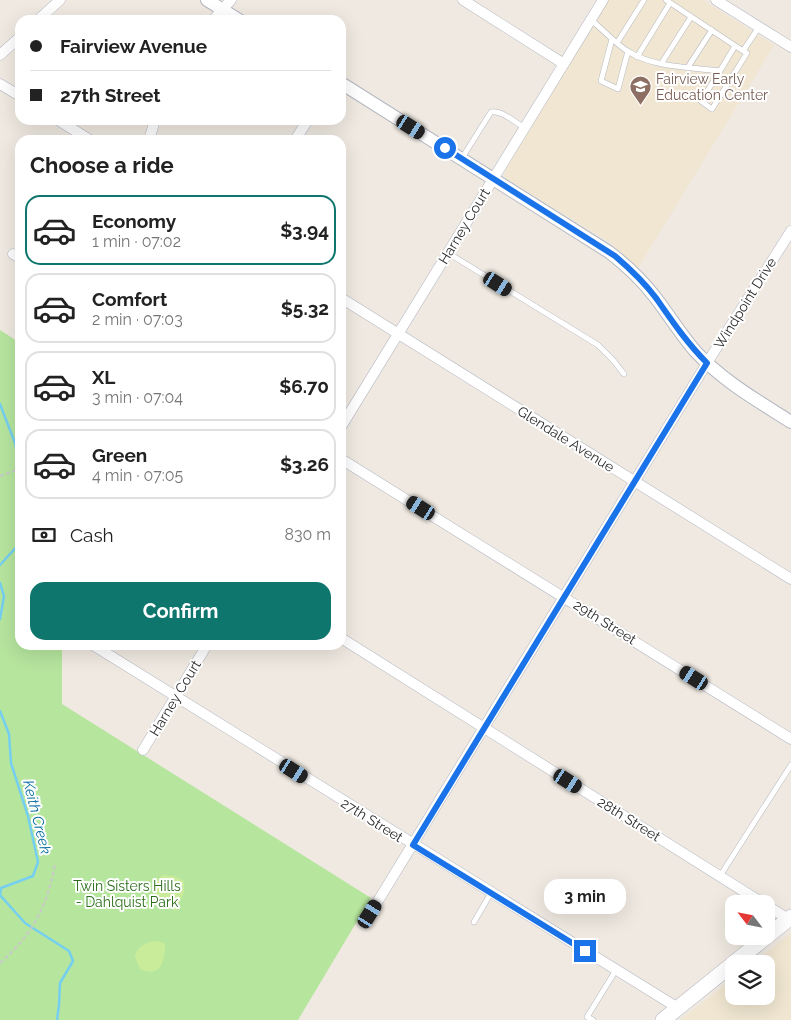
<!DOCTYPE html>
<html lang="en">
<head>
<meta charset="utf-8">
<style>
	:root { --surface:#fff; --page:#f6f6f6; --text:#222; --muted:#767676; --line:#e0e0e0; --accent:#0f766e }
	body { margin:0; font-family:Raleway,sans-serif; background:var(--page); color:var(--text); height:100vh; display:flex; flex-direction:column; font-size:19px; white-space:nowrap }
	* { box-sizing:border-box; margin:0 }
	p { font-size:16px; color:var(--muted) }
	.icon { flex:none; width:28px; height:28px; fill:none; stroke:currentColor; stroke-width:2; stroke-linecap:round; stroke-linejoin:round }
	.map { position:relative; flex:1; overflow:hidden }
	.panel { position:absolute; left:15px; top:135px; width:331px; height:515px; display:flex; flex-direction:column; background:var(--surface); border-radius:15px; box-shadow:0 5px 20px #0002 }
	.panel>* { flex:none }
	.guide { position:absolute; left:15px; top:15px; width:331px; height:110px; border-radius:15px; box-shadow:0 5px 20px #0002; display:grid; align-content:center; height:110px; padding:0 15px; background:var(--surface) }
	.needle { width:32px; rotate:302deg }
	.fabs { position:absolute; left:725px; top:895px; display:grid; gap:10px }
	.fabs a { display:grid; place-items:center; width:50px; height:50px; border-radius:10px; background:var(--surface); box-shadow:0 5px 20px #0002; font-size:25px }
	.end { position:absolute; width:22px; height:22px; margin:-11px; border:6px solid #1a73e8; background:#fff; box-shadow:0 0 0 2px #fff }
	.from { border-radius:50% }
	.bubble { position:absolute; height:35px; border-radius:15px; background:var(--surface); box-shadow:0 5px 20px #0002; font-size:16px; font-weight:700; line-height:35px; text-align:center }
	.car { position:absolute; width:15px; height:30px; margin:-15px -8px; border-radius:6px; box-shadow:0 0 4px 1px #0007; background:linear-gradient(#222 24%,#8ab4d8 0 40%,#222 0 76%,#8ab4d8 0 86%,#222 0) }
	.guide b { display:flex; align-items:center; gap:18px; height:48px; font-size:19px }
	.guide b+b { border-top:1px solid var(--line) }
	.guide i { width:12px; height:12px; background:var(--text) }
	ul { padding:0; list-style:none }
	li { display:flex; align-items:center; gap:15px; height:70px; margin:0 10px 8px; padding:0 5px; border:2px solid var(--line); border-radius:15px }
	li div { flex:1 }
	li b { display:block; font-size:19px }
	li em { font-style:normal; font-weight:700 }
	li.on { border-color:var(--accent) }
	li>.icon { width:45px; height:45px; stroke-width:1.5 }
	h2 { padding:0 15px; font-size:22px; line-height:60px }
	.pay { display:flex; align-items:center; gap:12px; height:55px; padding:0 15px; font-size:19px }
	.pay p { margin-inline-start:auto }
	.button { display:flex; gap:10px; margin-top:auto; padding:10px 15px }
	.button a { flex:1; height:58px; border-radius:15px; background:var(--accent); color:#fff; font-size:20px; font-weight:700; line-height:58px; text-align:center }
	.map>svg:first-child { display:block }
</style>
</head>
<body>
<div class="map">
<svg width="791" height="1020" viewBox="0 0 791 1020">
	<rect width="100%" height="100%" fill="#efe9e1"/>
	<path fill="#f0e6d1" d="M 607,0 L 703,0 L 774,45 L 638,268 L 611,243 L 507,179 L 504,175 L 506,167 Z
		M 791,933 L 791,1020 L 680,1020 L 734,978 L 734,996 L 766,996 L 766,964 L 752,964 Z"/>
	<path fill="#b6e59e" d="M 0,330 L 20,343 L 20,645 L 62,645 L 62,704 L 371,898 L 298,1020 L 0,1020 Z"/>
	<path fill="#c9ec9a" d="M 163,875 L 174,876 L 184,881 L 184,892 L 176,911 L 154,900 C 152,889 153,881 163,875 Z
		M 158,941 L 165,944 C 165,960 161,979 140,969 L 135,957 C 137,945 147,942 158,941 Z"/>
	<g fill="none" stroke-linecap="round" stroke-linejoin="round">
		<path stroke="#75cff0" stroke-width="2.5" d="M 0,404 L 15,443 L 20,467
			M 0,565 L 20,543
			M 0,583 L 4,596 L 0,619
			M 0,711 L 9,734 L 11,763 L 28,816 L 38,862 L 33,876 L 1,888 L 0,895 L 25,923 L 69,951 L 73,961 L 60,983 L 59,1005 L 57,1020"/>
		<defs>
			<path id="service" d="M 666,0 L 743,51
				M 591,20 C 604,30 615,44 629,52 C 656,68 690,67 720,71 L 701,101 L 712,109 L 747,53 L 743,51 L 759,27
				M 612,39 L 601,81 L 618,89 L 628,51
				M 617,43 L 644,0
				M 637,57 L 670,3
				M 661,64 L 691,17
				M 688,67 L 712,30
				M 720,71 L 735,46
				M 462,158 L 491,112 C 502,110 516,123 525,128
				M 448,253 L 598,345 L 613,360 L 624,374
				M 720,876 L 791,765
				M 474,922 L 491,893
				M 593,1020 L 587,1017 L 616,970"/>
			<path id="minor" d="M 463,0 L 564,64
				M 716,0 L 791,47
				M 38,20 L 60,0
				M 213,20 L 231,0
				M 0,55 L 20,37
				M 0,84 L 20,96
				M 58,120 L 90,140
				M 149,140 L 155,120
				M 295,140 L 308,120
				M 13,254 L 20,258
				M 341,298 L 791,579
				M 341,427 L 603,0
				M 341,459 L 791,739
				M 341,638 L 764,904
				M 93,645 L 678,1008
				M 143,750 L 207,645
				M 766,905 L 791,921
				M 370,914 L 707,363 L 791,231"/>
			<path id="tertiary" d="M 207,0 L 239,20
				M 341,83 L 609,252 C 626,265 642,280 655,297 C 669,315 681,335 696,352 C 723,381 758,401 791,422"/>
			<path id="secondary" d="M 663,1020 L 791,917"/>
		</defs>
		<use href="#service" stroke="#b4b7c1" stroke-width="6"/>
		<use href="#minor" stroke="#b4b7c1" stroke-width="11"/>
		<use href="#tertiary" stroke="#b4b7c1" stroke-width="14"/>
		<use href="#secondary" stroke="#b4b7c1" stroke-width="16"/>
		<path stroke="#c9c9c9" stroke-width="2" stroke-dasharray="4 2.5" stroke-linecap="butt" d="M 0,476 L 13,471 L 20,471
			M 0,963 C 33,934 47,907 55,864"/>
		<use href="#service" stroke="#fff" stroke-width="5"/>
		<use href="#minor" stroke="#fff" stroke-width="10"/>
		<use href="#tertiary" stroke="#fff" stroke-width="12"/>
		<use href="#secondary" stroke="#fff" stroke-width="15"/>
	</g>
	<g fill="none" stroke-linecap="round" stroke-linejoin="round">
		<path stroke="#1a73e8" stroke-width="6" d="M 445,148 L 615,256 C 629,268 644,282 656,298 C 672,321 687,343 707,363 L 413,845 L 585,951"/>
	</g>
	<defs>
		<symbol id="school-pin" viewBox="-11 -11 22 30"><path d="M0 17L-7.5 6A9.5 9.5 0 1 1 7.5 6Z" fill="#8d6e63" stroke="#fff"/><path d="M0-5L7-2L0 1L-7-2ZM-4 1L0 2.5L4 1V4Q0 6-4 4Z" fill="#fff"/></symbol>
	</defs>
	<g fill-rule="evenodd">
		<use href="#school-pin" x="628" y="74" width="25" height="34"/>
	</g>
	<g text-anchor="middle" stroke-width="4" stroke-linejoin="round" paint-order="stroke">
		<g font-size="14" fill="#785e54" stroke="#fff" text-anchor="start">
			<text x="656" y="84">Fairview Early<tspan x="656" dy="16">Education Center</tspan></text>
		</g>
		<g font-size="14" fill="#2e2e2e" stroke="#fff">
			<text transform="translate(464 226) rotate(-59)" y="5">Harney Court</text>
			<text transform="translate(745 303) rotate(-58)" y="5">Windpoint Drive</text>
			<text transform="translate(566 439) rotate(32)" y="5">Glendale Avenue</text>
			<text transform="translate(605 622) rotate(32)" y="5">29th Street</text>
			<text transform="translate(175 698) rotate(-59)" y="5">Harney Court</text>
			<text transform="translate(629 819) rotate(32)" y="5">28th Street</text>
			<text transform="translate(372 820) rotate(32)" y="5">27th Street</text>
		</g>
		<g font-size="14" fill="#2c6e1b" stroke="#fff">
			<text x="127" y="891">Twin Sisters Hills<tspan x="127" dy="16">- Dahlquist Park</tspan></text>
		</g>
		<g font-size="15" font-style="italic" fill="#0d6fa3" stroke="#fff">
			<text transform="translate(37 817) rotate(76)" y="5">Keith Creek</text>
		</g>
	</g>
</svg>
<div class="fabs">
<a><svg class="needle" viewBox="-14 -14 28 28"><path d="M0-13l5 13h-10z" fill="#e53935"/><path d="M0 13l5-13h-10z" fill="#767676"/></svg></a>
<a><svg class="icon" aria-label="layers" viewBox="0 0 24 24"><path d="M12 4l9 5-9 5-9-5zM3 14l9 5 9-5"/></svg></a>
</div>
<i class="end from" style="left:445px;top:148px"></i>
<i class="end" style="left:585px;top:951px"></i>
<div class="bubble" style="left:544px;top:879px;width:82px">3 min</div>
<i class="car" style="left:411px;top:127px;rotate:122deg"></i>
<i class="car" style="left:498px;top:284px;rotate:122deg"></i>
<i class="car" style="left:421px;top:508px;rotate:302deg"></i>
<i class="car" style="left:694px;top:678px;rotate:302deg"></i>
<i class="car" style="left:294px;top:771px;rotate:122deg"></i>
<i class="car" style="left:568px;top:781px;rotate:122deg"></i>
<i class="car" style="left:370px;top:914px;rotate:32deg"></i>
<div class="guide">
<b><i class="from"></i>Fairview Avenue</b>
<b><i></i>27th Street</b>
</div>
<section class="panel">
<h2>Choose a ride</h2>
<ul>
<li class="on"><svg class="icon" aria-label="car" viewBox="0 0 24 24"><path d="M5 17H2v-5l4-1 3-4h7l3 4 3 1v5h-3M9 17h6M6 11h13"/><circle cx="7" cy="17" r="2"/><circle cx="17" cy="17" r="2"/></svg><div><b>Economy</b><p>1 min · 07:02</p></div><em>$3.94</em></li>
<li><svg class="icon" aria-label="car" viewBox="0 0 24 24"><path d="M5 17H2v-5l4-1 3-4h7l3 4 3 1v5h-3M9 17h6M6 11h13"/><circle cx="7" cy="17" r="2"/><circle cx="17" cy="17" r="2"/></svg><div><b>Comfort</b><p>2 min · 07:03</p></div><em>$5.32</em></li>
<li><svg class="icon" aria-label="car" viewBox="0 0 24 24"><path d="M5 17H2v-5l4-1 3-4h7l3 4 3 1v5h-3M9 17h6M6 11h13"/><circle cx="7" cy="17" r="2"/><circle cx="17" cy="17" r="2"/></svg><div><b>XL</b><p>3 min · 07:04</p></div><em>$6.70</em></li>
<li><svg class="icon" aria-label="car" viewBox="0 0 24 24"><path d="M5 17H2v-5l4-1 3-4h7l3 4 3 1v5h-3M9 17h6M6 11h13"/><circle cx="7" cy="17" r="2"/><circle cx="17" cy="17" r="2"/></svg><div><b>Green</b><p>4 min · 07:05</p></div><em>$3.26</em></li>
</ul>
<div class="pay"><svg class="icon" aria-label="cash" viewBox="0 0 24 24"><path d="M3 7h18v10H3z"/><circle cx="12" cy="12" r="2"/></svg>Cash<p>830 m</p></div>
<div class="button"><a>Confirm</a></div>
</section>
</div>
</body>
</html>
